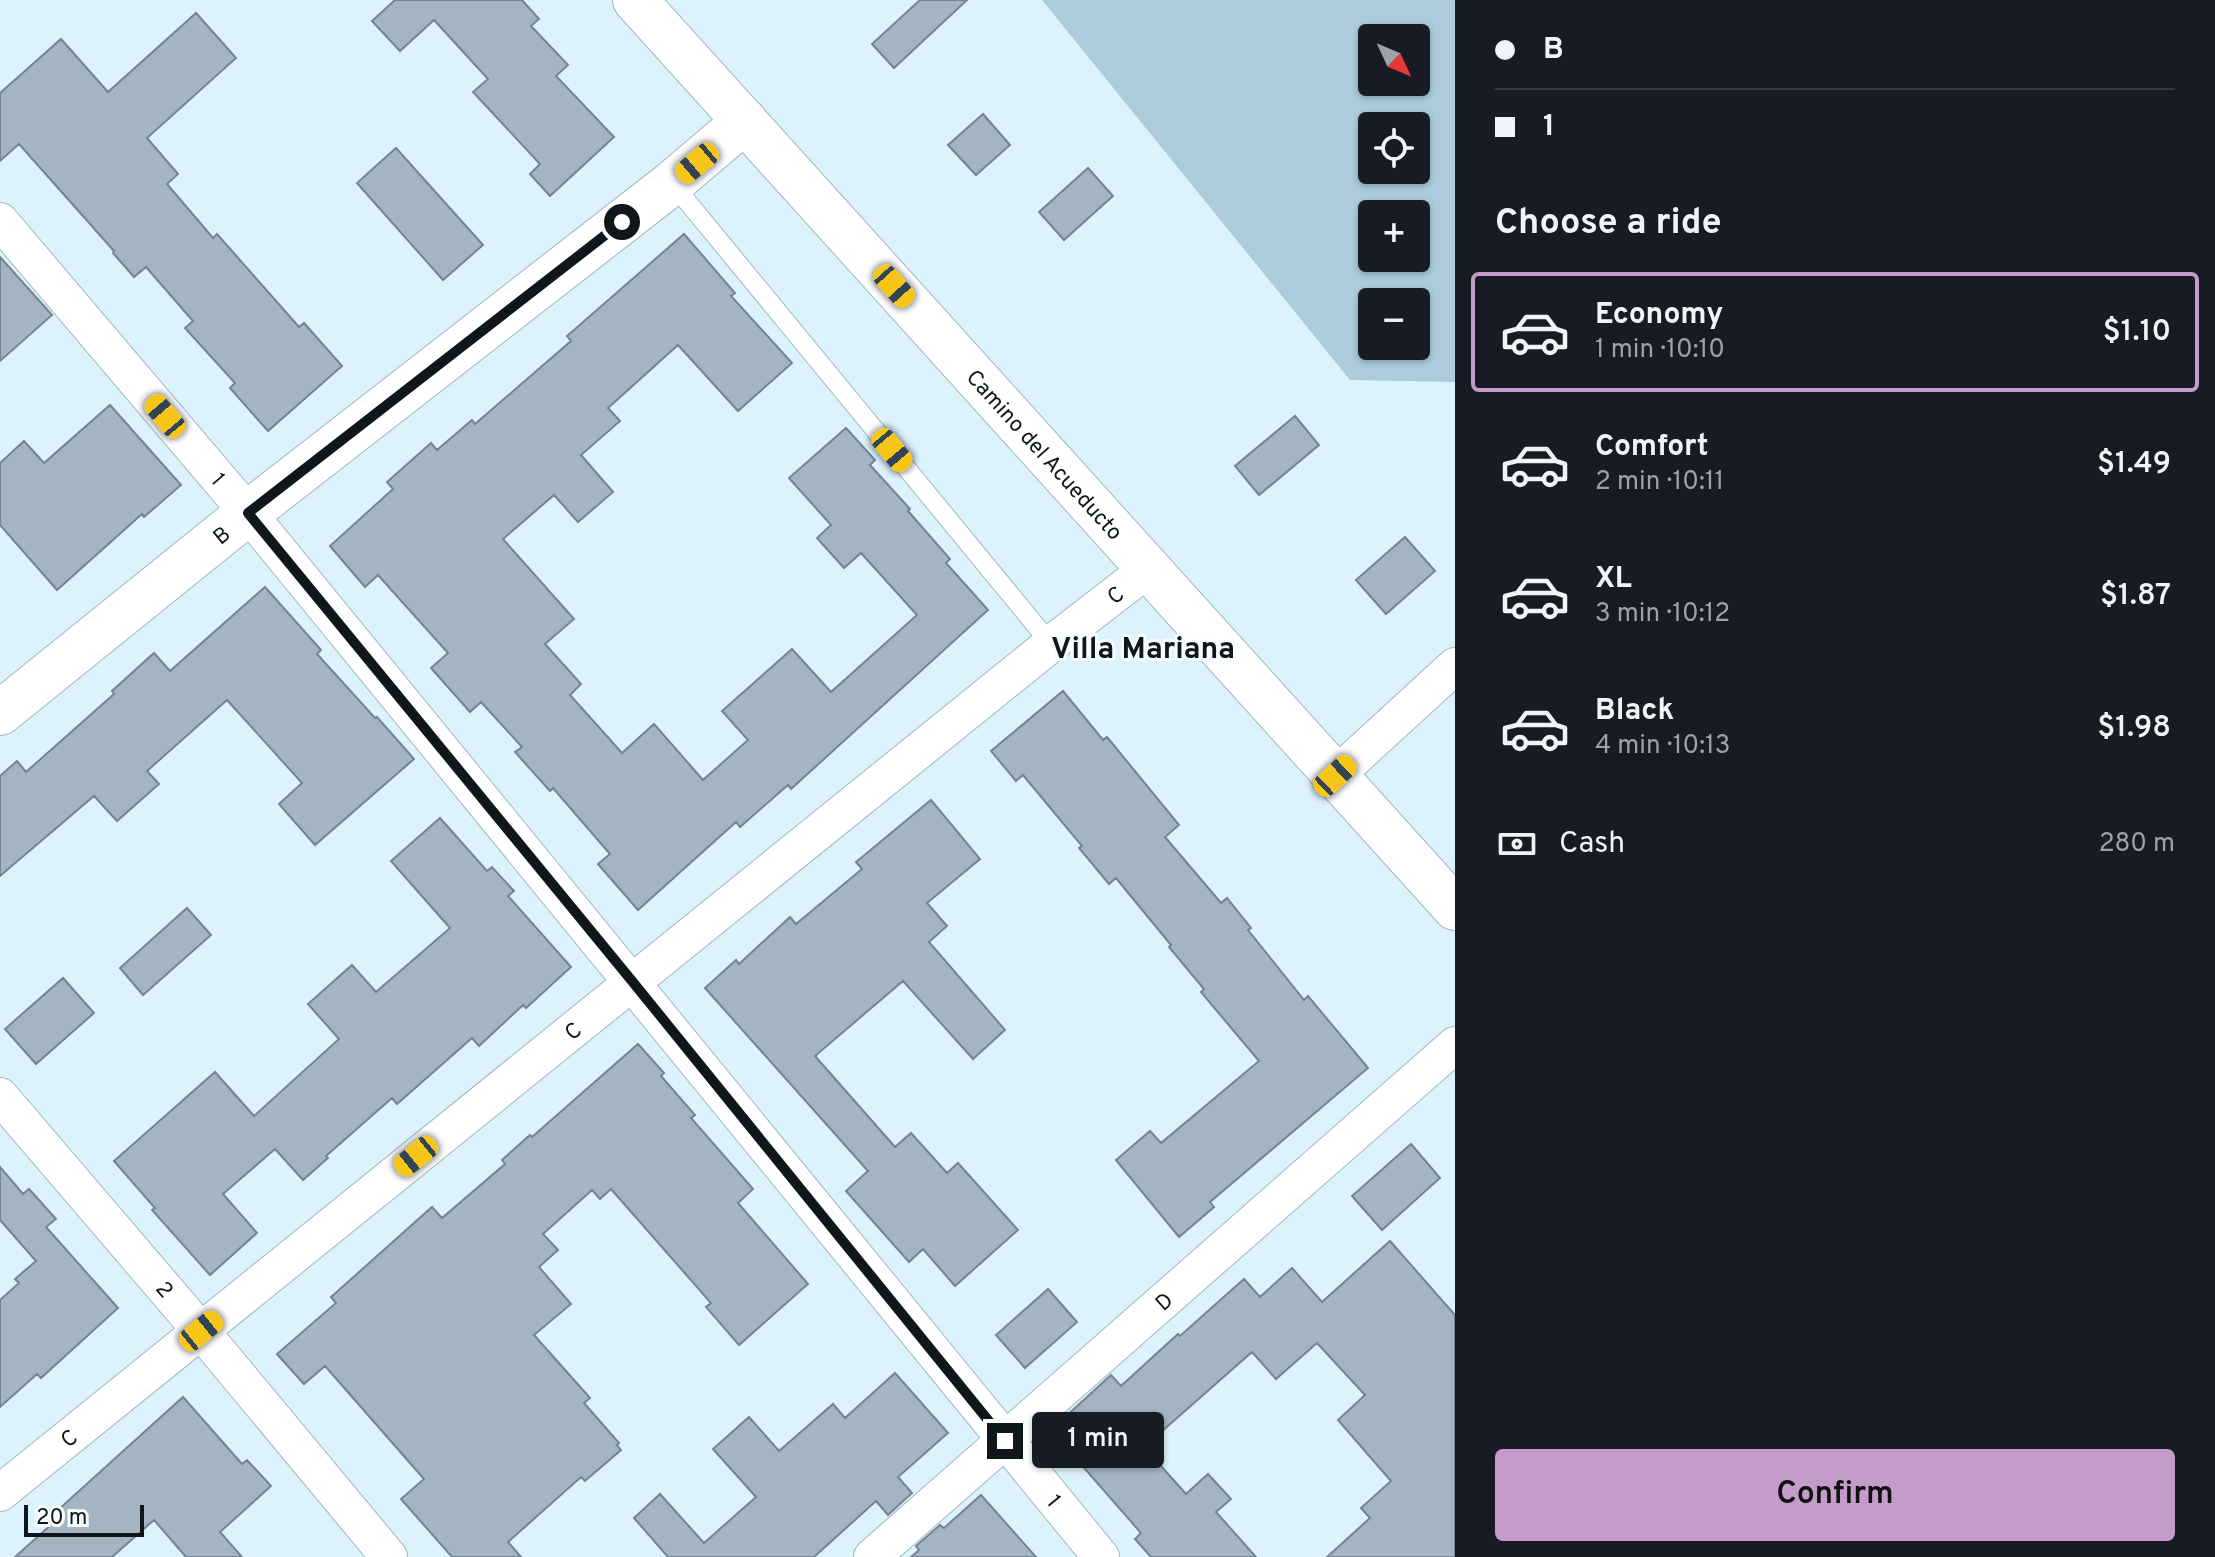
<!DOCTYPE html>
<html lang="en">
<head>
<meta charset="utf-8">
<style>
	:root { --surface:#171b24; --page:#242831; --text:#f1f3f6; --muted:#9ea1a6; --line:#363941; --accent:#c59bcb }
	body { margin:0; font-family:Overpass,sans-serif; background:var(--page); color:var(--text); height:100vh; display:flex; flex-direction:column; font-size:30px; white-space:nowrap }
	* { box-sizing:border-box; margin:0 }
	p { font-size:26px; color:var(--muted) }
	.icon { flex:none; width:44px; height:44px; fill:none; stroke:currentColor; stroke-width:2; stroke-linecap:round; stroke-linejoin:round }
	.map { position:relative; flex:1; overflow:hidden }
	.side { display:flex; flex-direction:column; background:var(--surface); width:760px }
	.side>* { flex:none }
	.top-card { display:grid; align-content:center; height:176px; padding:0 40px; background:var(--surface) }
	.needle { width:52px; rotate:134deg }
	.controls { position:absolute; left:1358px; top:24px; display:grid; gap:16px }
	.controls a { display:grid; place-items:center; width:72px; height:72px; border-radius:8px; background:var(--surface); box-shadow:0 2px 6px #0004; font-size:40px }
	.scale { position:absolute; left:24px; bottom:20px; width:120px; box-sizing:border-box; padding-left:8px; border:4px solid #0f171a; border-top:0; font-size:22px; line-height:28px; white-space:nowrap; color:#0f171a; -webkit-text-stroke:6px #f8fcfe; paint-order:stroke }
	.end { position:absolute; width:36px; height:36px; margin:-18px; border:10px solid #0f171a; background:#fff; box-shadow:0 0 0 4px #fff }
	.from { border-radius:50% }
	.bubble { position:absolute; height:56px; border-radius:8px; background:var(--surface); box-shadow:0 2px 6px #0004; font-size:26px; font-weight:600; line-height:56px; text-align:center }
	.car { position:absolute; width:24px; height:48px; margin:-24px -12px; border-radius:10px; box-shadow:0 0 6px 2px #0007; background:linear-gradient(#f5c518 24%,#345 0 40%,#f5c518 0 76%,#345 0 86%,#f5c518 0) }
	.top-card b { display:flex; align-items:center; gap:28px; height:76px; font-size:30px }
	.top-card b+b { border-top:2px solid var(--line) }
	.top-card i { width:20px; height:20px; background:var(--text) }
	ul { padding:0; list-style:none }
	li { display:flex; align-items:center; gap:24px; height:120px; margin:0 16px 12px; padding:0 24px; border:4px solid transparent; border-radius:8px }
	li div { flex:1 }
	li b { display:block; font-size:30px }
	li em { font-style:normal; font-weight:600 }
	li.active { border-color:var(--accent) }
	li>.icon { width:72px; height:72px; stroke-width:1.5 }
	h2 { padding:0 40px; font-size:36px; line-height:96px }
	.pay { display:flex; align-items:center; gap:20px; height:88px; padding:0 40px; font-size:30px }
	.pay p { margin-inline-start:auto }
	.cta { display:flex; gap:16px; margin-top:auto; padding:16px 40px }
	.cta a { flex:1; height:92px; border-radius:8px; background:var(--accent); color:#111; font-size:32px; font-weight:600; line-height:92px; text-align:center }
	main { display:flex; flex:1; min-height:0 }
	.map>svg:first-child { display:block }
</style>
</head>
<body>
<main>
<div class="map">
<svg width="1455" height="1557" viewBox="0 0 1455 1557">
	<rect width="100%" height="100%" fill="#dcf2fd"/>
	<path fill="#acccdb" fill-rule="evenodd" d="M 1042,0 L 1455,0 L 1455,382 L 1350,380 ZM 1372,38 L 1416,38 L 1416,82 L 1372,82 ZM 1372,126 L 1416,126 L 1416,170 L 1372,170 ZM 1372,214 L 1416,214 L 1416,258 L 1372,258 ZM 1372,302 L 1416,302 L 1416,346 L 1372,346 Z"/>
	<path fill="#a4b4c3" stroke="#758492" stroke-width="2" d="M 395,0 L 522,0 L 539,19 L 531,26 L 568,65 L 556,76 L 614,137 L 550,196 L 530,174 L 540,164 L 473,92 L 488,79 L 434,20 L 400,51 L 372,21 Z
		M 920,0 L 967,0 L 894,68 L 872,44 Z
		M 196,13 L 236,58 L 147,138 L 178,174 L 167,184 L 213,238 L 217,234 L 299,327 L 304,323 L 342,366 L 268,431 L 230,388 L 235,383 L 185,328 L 193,321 L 146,267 L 134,277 L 113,253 L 114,251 L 19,144 L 0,161 L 0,93 L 61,39 L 108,92 Z
		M 983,114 L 1010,145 L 976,175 L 948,145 Z
		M 396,148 L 483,245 L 443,280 L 357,183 Z
		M 1088,168 L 1113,196 L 1064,240 L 1039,212 Z
		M 684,234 L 735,293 L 731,296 L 792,363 L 738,411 L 678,345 L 608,408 L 620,421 L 581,455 L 613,492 L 578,522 L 554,495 L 503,539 L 574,619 L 545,644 L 581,684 L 570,695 L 622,753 L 654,724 L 703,780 L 748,740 L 722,711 L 792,649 L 831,692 L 917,615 L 861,553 L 844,568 L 817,538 L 831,525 L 789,478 L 846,428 L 875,460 L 870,465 L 910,509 L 908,511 L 950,559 L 946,563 L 988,610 L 791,789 L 788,785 L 740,827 L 736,822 L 638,910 L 598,864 L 610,854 L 553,788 L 550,791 L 515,752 L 522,747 L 481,702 L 470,712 L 431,668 L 448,653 L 378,575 L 365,587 L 330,546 L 393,489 L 387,482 L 431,443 L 437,450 L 472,420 L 475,424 L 571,341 L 567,336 Z
		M 0,257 L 52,315 L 0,361 Z
		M 110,405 L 181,485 L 144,517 L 142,514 L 57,590 L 0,525 L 0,463 L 24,441 L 44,463 Z
		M 1295,416 L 1319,445 L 1259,495 L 1235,466 Z
		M 1405,537 L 1435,571 L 1386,614 L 1356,580 Z
		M 265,587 L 321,650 L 317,654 L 375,718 L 377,717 L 414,759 L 315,845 L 279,804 L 302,783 L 227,700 L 147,771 L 159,784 L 117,821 L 94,796 L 0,876 L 0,776 L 17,761 L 26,772 L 114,694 L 112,691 L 154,653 L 170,671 Z
		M 1063,691 L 1103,740 L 1107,737 L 1179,825 L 1165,837 L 1221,903 L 1227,898 L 1251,928 L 1248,930 L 1304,1000 L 1308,996 L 1368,1068 L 1210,1202 L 1214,1207 L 1179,1237 L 1116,1160 L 1150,1131 L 1161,1143 L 1259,1061 L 1201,992 L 1204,989 L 1169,947 L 1171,945 L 1116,878 L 1109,884 L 1079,848 L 1082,846 L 1023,775 L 1016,781 L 991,751 Z
		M 931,800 L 980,859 L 927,903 L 947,926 L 929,942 L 1005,1030 L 973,1059 L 903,981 L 815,1056 L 895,1147 L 911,1133 L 947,1173 L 958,1163 L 1018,1230 L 955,1286 L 923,1249 L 909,1262 L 846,1191 L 868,1171 L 705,988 L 736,960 L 739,964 L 790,917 L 796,924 L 862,869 L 856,862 Z
		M 440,818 L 487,871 L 492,867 L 514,891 L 508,896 L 571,967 L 526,1008 L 523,1005 L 479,1046 L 472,1038 L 397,1104 L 392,1098 L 326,1156 L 328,1158 L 303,1180 L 275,1149 L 223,1194 L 257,1233 L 210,1275 L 152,1210 L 155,1208 L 114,1161 L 215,1072 L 254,1116 L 339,1039 L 308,1004 L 352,965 L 376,992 L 450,928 L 391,861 Z
		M 187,908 L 211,935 L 143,995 L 120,968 Z
		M 63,978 L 94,1013 L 36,1064 L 5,1029 Z
		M 638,1044 L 664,1073 L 661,1076 L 695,1115 L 691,1118 L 753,1189 L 738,1203 L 808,1284 L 739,1345 L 706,1307 L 711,1303 L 611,1189 L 600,1199 L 592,1190 L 543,1234 L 558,1250 L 539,1267 L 571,1304 L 534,1335 L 590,1398 L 584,1403 L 619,1443 L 617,1445 L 621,1450 L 585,1481 L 581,1477 L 508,1542 L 521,1557 L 452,1557 L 401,1499 L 424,1479 L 325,1366 L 304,1384 L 277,1354 L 336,1303 L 331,1297 L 432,1207 L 442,1218 L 505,1164 L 502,1160 L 530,1135 L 532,1137 Z
		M 1411,1144 L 1440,1178 L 1382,1230 L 1352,1196 Z
		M 0,1167 L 23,1194 L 29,1189 L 56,1219 L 46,1227 L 118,1308 L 41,1378 L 37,1374 L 0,1407 L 0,1300 L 19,1283 L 15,1279 L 36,1261 L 0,1220 Z
		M 1390,1241 L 1455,1315 L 1455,1557 L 1327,1557 L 1370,1518 L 1361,1508 L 1391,1481 L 1338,1420 L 1365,1395 L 1317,1343 L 1276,1379 L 1252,1352 L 1144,1447 L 1186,1494 L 1208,1474 L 1231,1499 L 1216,1512 L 1256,1557 L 1151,1557 L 1135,1539 L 1141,1533 L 1051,1430 L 1111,1375 L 1121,1386 L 1178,1334 L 1180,1336 L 1244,1279 L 1260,1297 L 1292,1268 L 1322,1302 Z
		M 1048,1289 L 1077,1322 L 1025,1368 L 996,1335 Z
		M 895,1373 L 948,1433 L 898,1477 L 912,1493 L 888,1515 L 876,1501 L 814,1557 L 668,1557 L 634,1518 L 660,1494 L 704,1543 L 756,1497 L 713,1449 L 749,1417 L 779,1451 L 833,1404 L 845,1418 Z
		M 183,1397 L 242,1464 L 247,1460 L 271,1486 L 220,1532 L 242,1557 L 186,1557 L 154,1520 L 112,1557 L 15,1557 L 63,1514 L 59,1509 Z
		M 981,1495 L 1036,1557 L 911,1557 L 919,1550 L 916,1546 L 940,1525 L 944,1528 Z"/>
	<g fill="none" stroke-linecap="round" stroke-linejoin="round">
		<defs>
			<path id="lane" d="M 672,183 L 1051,644"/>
			<g id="street">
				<path id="s1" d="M 0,221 L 248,513 L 1101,1557"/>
				<path d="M 1335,776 L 1455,666"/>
				<path id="s2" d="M 0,1096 L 201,1331 L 389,1557"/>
				<path id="s3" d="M 0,1493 L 1051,644 L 1148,569"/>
				<path id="s4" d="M 872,1557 L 1455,1045"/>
			</g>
			<g id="secondary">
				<path id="s5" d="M 635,0 L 1455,908"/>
				<path id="s6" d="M 0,713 L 248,513 L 672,183 L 745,121"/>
			</g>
		</defs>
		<use href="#lane" stroke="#a2b7c1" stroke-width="20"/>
		<use href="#street" stroke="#a2b7c1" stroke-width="38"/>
		<use href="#secondary" stroke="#a2b7c1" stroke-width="46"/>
		<use href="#lane" stroke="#fff" stroke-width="18"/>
		<use href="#street" stroke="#fff" stroke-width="36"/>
		<use href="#secondary" stroke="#fff" stroke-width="44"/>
	</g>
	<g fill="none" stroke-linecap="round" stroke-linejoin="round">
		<path stroke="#0f171a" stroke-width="10" d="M 622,222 L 248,513 L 632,981 L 1005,1441"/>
	</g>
	<g text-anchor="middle" stroke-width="6" stroke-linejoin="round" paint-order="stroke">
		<g font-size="22" fill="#0f171a" stroke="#f8fcfe">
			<text dy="8" stroke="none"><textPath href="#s5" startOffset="612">Camino del Acueducto</textPath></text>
			<text dy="8" stroke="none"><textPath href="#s1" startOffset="338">1</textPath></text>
			<text dy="8" stroke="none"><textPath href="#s6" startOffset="284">B</textPath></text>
			<text dy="8" stroke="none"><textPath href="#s3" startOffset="1432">C</textPath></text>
			<text dy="8" stroke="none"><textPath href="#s3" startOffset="736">C</textPath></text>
			<text dy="8" stroke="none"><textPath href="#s2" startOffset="254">2</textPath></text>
			<text dy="8" stroke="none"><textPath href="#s4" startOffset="388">D</textPath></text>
			<text dy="8" stroke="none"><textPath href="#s3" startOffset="88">C</textPath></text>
			<text dy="8" stroke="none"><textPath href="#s1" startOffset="1658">1</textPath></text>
		</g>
		<g font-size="30" font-weight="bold" fill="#0f171a" stroke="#f8fcfe">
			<text x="1143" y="658">Villa Mariana</text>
		</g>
	</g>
</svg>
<div class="controls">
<a><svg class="needle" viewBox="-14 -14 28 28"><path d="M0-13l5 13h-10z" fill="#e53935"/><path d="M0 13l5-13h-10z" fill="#9ea1a6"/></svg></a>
<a><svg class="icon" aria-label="locate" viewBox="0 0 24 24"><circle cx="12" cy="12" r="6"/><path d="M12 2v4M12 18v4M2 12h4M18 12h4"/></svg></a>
<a>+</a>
<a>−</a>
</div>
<div class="scale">20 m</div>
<i class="end from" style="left:622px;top:222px"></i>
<i class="end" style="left:1005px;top:1441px"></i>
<div class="bubble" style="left:1032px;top:1412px;width:132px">1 min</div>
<i class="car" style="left:697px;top:163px;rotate:230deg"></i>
<i class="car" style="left:894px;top:286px;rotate:138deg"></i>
<i class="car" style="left:165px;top:416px;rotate:320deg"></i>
<i class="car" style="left:892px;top:450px;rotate:140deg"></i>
<i class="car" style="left:1335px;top:776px;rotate:47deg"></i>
<i class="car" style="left:416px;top:1156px;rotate:231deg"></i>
<i class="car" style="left:201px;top:1331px;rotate:51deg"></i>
</div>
<section class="side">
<div class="top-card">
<b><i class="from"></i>B</b>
<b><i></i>1</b>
</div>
<h2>Choose a ride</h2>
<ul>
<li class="active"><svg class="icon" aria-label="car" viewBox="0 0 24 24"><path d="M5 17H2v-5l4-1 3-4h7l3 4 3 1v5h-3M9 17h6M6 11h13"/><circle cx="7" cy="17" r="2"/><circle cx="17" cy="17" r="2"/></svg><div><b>Economy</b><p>1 min · 10:10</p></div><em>$1.10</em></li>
<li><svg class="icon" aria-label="car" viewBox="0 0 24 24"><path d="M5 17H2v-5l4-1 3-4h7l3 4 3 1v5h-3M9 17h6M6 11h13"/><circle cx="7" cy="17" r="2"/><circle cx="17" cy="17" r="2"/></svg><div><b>Comfort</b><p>2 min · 10:11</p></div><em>$1.49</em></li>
<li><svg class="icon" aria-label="car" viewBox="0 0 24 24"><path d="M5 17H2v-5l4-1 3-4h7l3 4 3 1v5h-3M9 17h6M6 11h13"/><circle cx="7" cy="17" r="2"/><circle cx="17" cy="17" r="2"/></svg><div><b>XL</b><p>3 min · 10:12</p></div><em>$1.87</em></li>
<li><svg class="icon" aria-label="car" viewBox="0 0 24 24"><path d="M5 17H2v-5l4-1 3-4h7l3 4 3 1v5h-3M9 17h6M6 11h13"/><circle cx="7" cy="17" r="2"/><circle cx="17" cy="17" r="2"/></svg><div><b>Black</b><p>4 min · 10:13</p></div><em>$1.98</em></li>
</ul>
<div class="pay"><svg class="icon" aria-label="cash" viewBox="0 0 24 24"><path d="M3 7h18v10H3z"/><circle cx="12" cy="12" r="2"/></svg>Cash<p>280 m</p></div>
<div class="cta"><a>Confirm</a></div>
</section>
</main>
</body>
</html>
